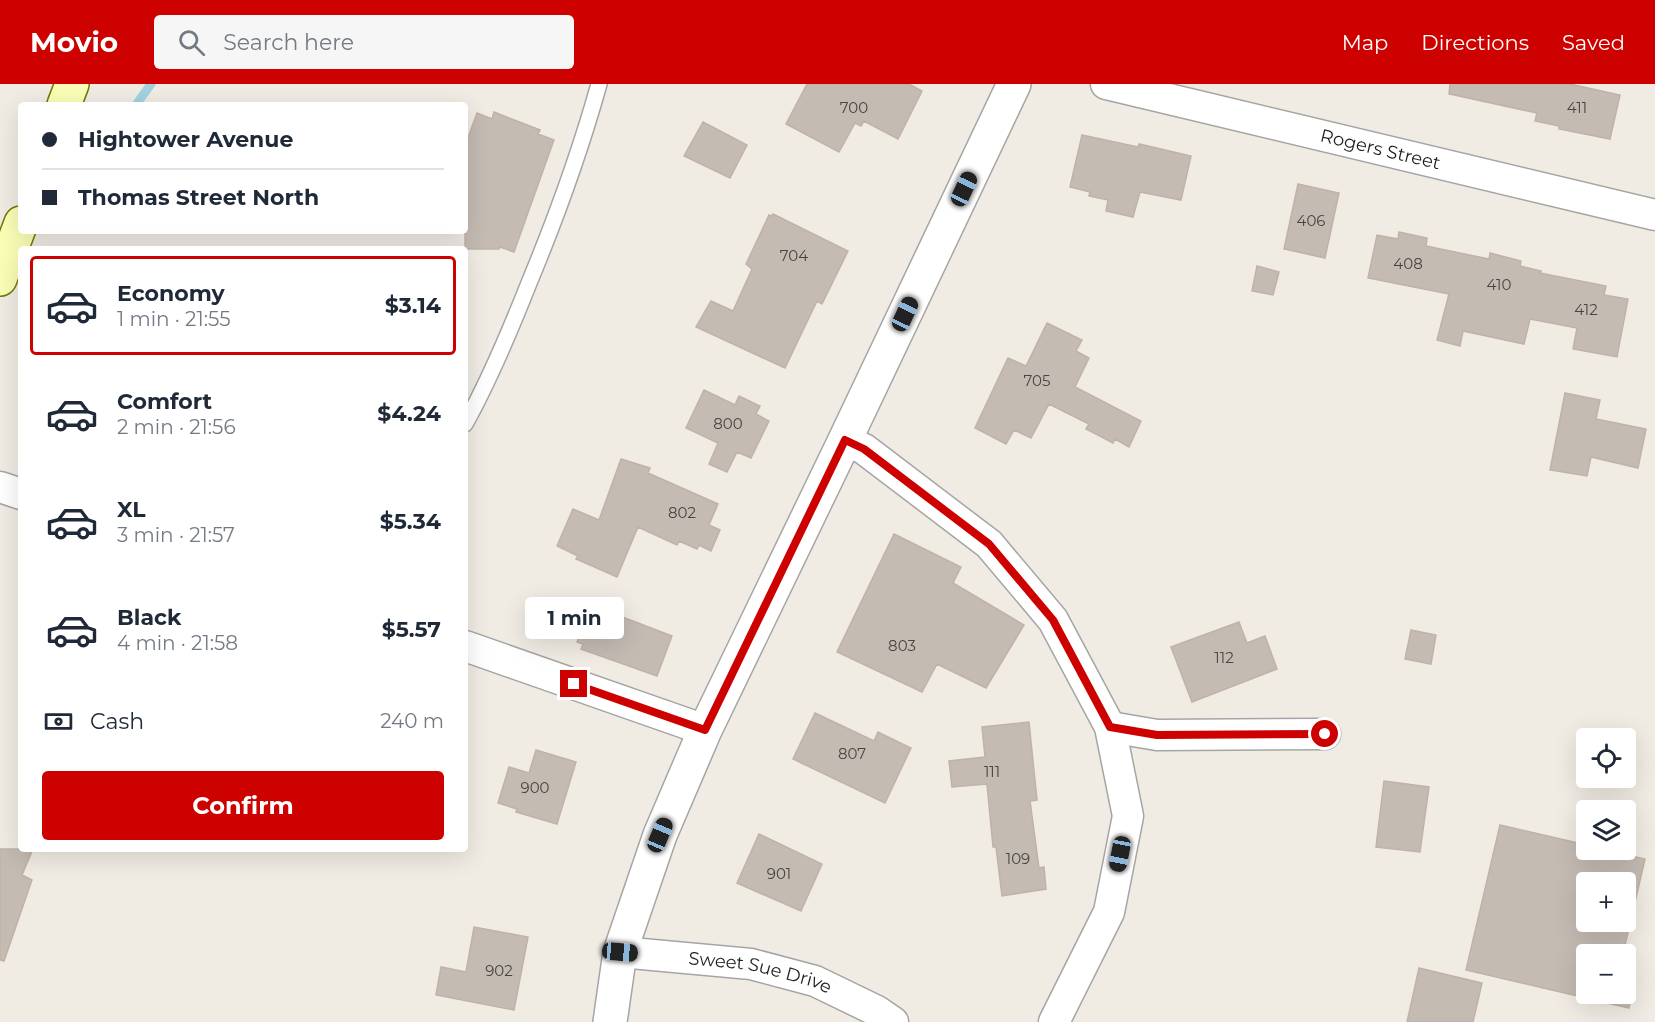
<!DOCTYPE html>
<html lang="en">
<head>
<meta charset="utf-8">
<style>
	:root { --surface:#fff; --page:#f6f6f7; --text:#1f2937; --muted:#747a83; --line:#e0e1e3; --accent:#cd0200 }
	body { margin:0; font-family:Montserrat,sans-serif; background:var(--page); color:var(--text); height:100vh; display:flex; flex-direction:column; font-size:22px; white-space:nowrap }
	* { box-sizing:border-box; margin:0 }
	p { font-size:20px; color:var(--muted) }
	.icon { flex:none; width:33px; height:33px; fill:none; stroke:currentColor; stroke-width:2; stroke-linecap:round; stroke-linejoin:round }
	.map { position:relative; flex:1; overflow:hidden }
	.side { position:absolute; left:18px; top:162px; width:450px; height:606px; display:flex; flex-direction:column; background:var(--surface); border-radius:6px; box-shadow:0 6px 24px #0002 }
	.side>* { flex:none }
	.banner { position:absolute; left:18px; top:18px; width:450px; height:132px; border-radius:6px; box-shadow:0 6px 24px #0002; display:grid; align-content:center; height:132px; padding:0 24px; background:var(--surface) }
	.tools { position:absolute; left:1576px; top:644px; display:grid; gap:12px }
	.tools a { display:grid; place-items:center; width:60px; height:60px; border-radius:6px; background:var(--surface); box-shadow:0 6px 24px #0002; font-size:30px }
	.end { position:absolute; width:27px; height:27px; margin:-14px; border:8px solid #cd0200; background:#fff; box-shadow:0 0 0 3px #fff }
	.from { border-radius:50% }
	.bubble { position:absolute; height:42px; border-radius:6px; background:var(--surface); box-shadow:0 6px 24px #0002; font-size:20px; font-weight:700; line-height:42px; text-align:center }
	.car { position:absolute; width:18px; height:36px; margin:-18px -9px; border-radius:8px; box-shadow:0 0 4px 2px #0007; background:linear-gradient(#222 24%,#8ab4d8 0 40%,#222 0 76%,#8ab4d8 0 86%,#222 0) }
	.banner b { display:flex; align-items:center; gap:21px; height:57px; font-size:22px }
	.banner b+b { border-top:2px solid var(--line) }
	.banner i { width:15px; height:15px; background:var(--text) }
	ul { padding:10px 0 0; list-style:none }
	li { display:flex; align-items:center; gap:18px; height:99px; margin:0 12px 9px; padding:0 12px; border:3px solid transparent; border-radius:6px }
	li div { flex:1 }
	li b { display:block; font-size:22px }
	li em { font-style:normal; font-weight:700 }
	li.selected { border-color:var(--accent) }
	li>.icon { width:54px; height:54px; stroke-width:1.5 }
	.pay { display:flex; align-items:center; gap:15px; height:66px; padding:0 24px; font-size:22px }
	.pay p { margin-inline-start:auto }
	.primary-button { display:flex; gap:12px; margin-top:auto; padding:12px 24px }
	.primary-button a { flex:1; height:69px; border-radius:6px; background:var(--accent); color:#fff; font-size:24px; font-weight:700; line-height:69px; text-align:center }
	header { display:flex; align-items:center; gap:36px; box-sizing:border-box; height:84px; padding:0 30px; background:var(--accent); color:#fff }
	header strong { font-size:28px }
	nav { display:flex; gap:33px; margin-inline-start:auto; font-size:21px }
	.search { width:420px; height:54px; background:var(--page); display:flex; align-items:center; gap:15px; box-sizing:border-box; padding:0 21px; border-radius:6px; color:var(--muted); font-size:22px }
	.map>svg:first-child { display:block }
</style>
</head>
<body>
<header>
<strong>Movio</strong>
<div class="search"><svg class="icon" aria-label="search" viewBox="0 0 24 24"><circle cx="10" cy="10" r="6"/><path d="M15 15l6 6"/></svg>Search here</div>
<nav><a>Map</a><a>Directions</a><a>Saved</a></nav>
</header>
<div class="map">
<svg width="1655" height="938" viewBox="0 0 1655 938">
	<rect width="100%" height="100%" fill="#f0ece4"/>
	<g fill="none" stroke-linecap="round" stroke-linejoin="round">
		<path stroke="#a2d1e0" stroke-width="9" d="M 136,21 L 151,0"/>
	</g>
	<path fill="#c4bbb3" stroke="#c2b2a5" stroke-width="1.5" fill-rule="evenodd" d="M 807,0 L 909,0 L 922,7 L 898,55 L 864,37 L 861,42 L 855,39 L 839,68 L 786,40 Z
		M 1450,0 L 1570,0 L 1620,11 L 1610,55 L 1559,45 L 1559,42 L 1535,37 L 1537,29 L 1449,10 Z
		M 494,28 L 540,46 L 538,50 L 554,56 L 514,168 L 500,163 L 499,165 L 465,165 L 465,62 L 477,29 L 492,35 Z
		M 703,38 L 747,61 L 730,94 L 684,72 Z
		M 1082,51 L 1138,63 L 1139,60 L 1191,72 L 1181,116 L 1140,108 L 1133,133 L 1106,127 L 1108,116 L 1089,112 L 1090,108 L 1070,103 Z
		M 1298,100 L 1339,109 L 1325,174 L 1284,165 Z
		M 773,130 L 848,167 L 822,220 L 817,217 L 785,284 L 696,243 L 711,217 L 733,227 L 752,185 L 746,180 L 769,131 L 772,132 Z
		M 1399,148 L 1427,154 L 1426,162 L 1489,175 L 1490,169 L 1521,177 L 1520,182 L 1541,187 L 1540,189 L 1606,202 L 1604,211 L 1628,215 L 1617,273 L 1573,265 L 1577,244 L 1530,235 L 1524,260 L 1463,247 L 1460,262 L 1437,256 L 1449,210 L 1368,194 L 1377,151 L 1398,155 Z
		M 1257,182 L 1279,188 L 1273,211 L 1252,207 Z
		M 1047,239 L 1082,256 L 1076,267 L 1089,274 L 1075,303 L 1141,337 L 1129,363 L 1115,355 L 1113,359 L 1086,345 L 1089,340 L 1049,320 L 1031,354 L 1014,346 L 1006,360 L 975,344 L 1008,274 L 1026,282 Z
		M 704,306 L 735,321 L 739,312 L 760,322 L 756,330 L 769,337 L 751,374 L 737,368 L 727,388 L 709,380 L 718,359 L 686,344 Z
		M 1565,309 L 1600,316 L 1596,335 L 1646,345 L 1638,384 L 1591,373 L 1587,392 L 1550,386 Z
		M 621,375 L 650,384 L 648,389 L 718,420 L 709,441 L 720,446 L 711,467 L 699,461 L 697,465 L 679,457 L 677,461 L 638,443 L 617,493 L 576,475 L 578,472 L 557,462 L 573,425 L 599,436 Z
		M 894,450 L 961,483 L 953,499 L 1024,541 L 986,604 L 937,580 L 922,608 L 837,568 Z
		M 591,521 L 672,552 L 657,592 L 581,565 L 583,560 L 577,558 Z
		M 1239,538 L 1247,559 L 1265,552 L 1277,585 L 1192,618 L 1171,563 Z
		M 1411,546 L 1436,551 L 1431,580 L 1405,575 Z
		M 815,629 L 874,657 L 878,648 L 911,664 L 885,719 L 793,675 Z
		M 1029,638 L 1037,716 L 1030,717 L 1039,784 L 1044,783 L 1046,805 L 1002,812 L 996,763 L 993,763 L 987,700 L 952,703 L 949,677 L 985,673 L 982,643 Z
		M 536,666 L 576,678 L 557,740 L 516,728 L 517,725 L 498,719 L 509,683 L 529,689 Z
		M 1384,697 L 1429,703 L 1420,768 L 1376,763 Z
		M 1500,741 L 1587,761 L 1587,765 L 1603,765 L 1645,775 L 1623,870 L 1587,870 L 1587,909 L 1626,909 L 1626,894 L 1635,896 L 1629,924 L 1466,886 ZM 1587,798 L 1626,798 L 1626,837 L 1587,837 Z
		M 759,750 L 822,780 L 801,827 L 737,799 Z
		M 0,765 L 33,765 L 22,791 L 32,796 L 4,877 L 0,876 Z
		M 474,843 L 528,853 L 514,926 L 436,911 L 441,883 L 466,888 Z
		M 1419,884 L 1482,899 L 1473,938 L 1407,938 Z"/>
	<g fill="none" stroke-linecap="round" stroke-linejoin="round">
		<defs>
			<path id="service" d="M 465,340 C 490,295 510,247 529,199 C 556,134 580,68 599,0"/>
			<g id="minor">
				<path id="s1" d="M 1106,0 L 1655,131"/>
				<path d="M 845,356 L 864,365 L 989,460 L 1053,536 L 1110,643 L 1128,732 L 1109,828 L 1054,938"/>
				<path d="M 0,403 L 21,410"/>
				<path d="M 465,562 L 705,646"/>
				<path d="M 1110,643 L 1157,651 L 1325,650"/>
				<path id="s2" d="M 620,868 L 751,880 L 815,897 L 877,927 L 893,938"/>
			</g>
			<path id="tertiary" d="M 610,938 L 620,868 L 660,751 L 705,646 L 845,356 L 1014,0"/>
			<path id="secondary" d="M 64,21 L 72,0
				M 0,195 L 21,139"/>
		</defs>
		<use href="#service" stroke="#a5a5a5" stroke-width="18"/>
		<use href="#minor" stroke="#a5a5a5" stroke-width="33"/>
		<use href="#tertiary" stroke="#a5a5a5" stroke-width="36"/>
		<use href="#secondary" stroke="#6c7b00" stroke-width="36"/>
		<use href="#service" stroke="#fff" stroke-width="15"/>
		<use href="#minor" stroke="#fff" stroke-width="30"/>
		<use href="#tertiary" stroke="#fff" stroke-width="33"/>
		<use href="#secondary" stroke="#f9fdb5" stroke-width="33"/>
	</g>
	<g fill="none" stroke-linecap="round" stroke-linejoin="round">
		<path stroke="#cd0200" stroke-width="8" d="M 574,600 L 705,646 L 845,356 L 864,365 L 989,460 L 1053,536 L 1110,643 L 1157,651 L 1325,650"/>
	</g>
	<g text-anchor="middle" stroke-width="6" stroke-linejoin="round" paint-order="stroke">
		<g font-size="15" fill="#484543">
			<text x="854" y="29">700</text>
			<text x="1577" y="29">411</text>
			<text x="1311" y="142">406</text>
			<text x="794" y="177">704</text>
			<text x="1408" y="185">408</text>
			<text x="1499" y="206">410</text>
			<text x="1586" y="231">412</text>
			<text x="1037" y="302">705</text>
			<text x="728" y="345">800</text>
			<text x="682" y="434">802</text>
			<text x="902" y="567">803</text>
			<text x="1224" y="579">112</text>
			<text x="852" y="675">807</text>
			<text x="992" y="693">111</text>
			<text x="535" y="709">900</text>
			<text x="1018" y="780">109</text>
			<text x="779" y="795">901</text>
			<text x="499" y="892">902</text>
		</g>
		<g font-size="18" fill="#1e1e1e" stroke="#fff">
			<text dy="6" stroke="none"><textPath href="#s1" startOffset="282">Rogers Street</textPath></text>
			<text dy="6" stroke="none"><textPath href="#s2" startOffset="142">Sweet Sue Drive</textPath></text>
		</g>
	</g>
</svg>
<div class="tools">
<a><svg class="icon" aria-label="locate" viewBox="0 0 24 24"><circle cx="12" cy="12" r="6"/><path d="M12 2v4M12 18v4M2 12h4M18 12h4"/></svg></a>
<a><svg class="icon" aria-label="layers" viewBox="0 0 24 24"><path d="M12 4l9 5-9 5-9-5zM3 14l9 5 9-5"/></svg></a>
<a>+</a>
<a>−</a>
</div>
<i class="end from" style="left:1325px;top:650px"></i>
<i class="end" style="left:574px;top:600px"></i>
<div class="bubble" style="left:525px;top:513px;width:99px">1 min</div>
<i class="car" style="left:964px;top:105px;rotate:25deg"></i>
<i class="car" style="left:905px;top:230px;rotate:25deg"></i>
<i class="car" style="left:660px;top:751px;rotate:23deg"></i>
<i class="car" style="left:1120px;top:770px;rotate:191deg"></i>
<i class="car" style="left:620px;top:868px;rotate:95deg"></i>
<div class="banner">
<b><i class="from"></i>Hightower Avenue</b>
<b><i></i>Thomas Street North</b>
</div>
<section class="side">
<ul>
<li class="selected"><svg class="icon" aria-label="car" viewBox="0 0 24 24"><path d="M5 17H2v-5l4-1 3-4h7l3 4 3 1v5h-3M9 17h6M6 11h13"/><circle cx="7" cy="17" r="2"/><circle cx="17" cy="17" r="2"/></svg><div><b>Economy</b><p>1 min · 21:55</p></div><em>$3.14</em></li>
<li><svg class="icon" aria-label="car" viewBox="0 0 24 24"><path d="M5 17H2v-5l4-1 3-4h7l3 4 3 1v5h-3M9 17h6M6 11h13"/><circle cx="7" cy="17" r="2"/><circle cx="17" cy="17" r="2"/></svg><div><b>Comfort</b><p>2 min · 21:56</p></div><em>$4.24</em></li>
<li><svg class="icon" aria-label="car" viewBox="0 0 24 24"><path d="M5 17H2v-5l4-1 3-4h7l3 4 3 1v5h-3M9 17h6M6 11h13"/><circle cx="7" cy="17" r="2"/><circle cx="17" cy="17" r="2"/></svg><div><b>XL</b><p>3 min · 21:57</p></div><em>$5.34</em></li>
<li><svg class="icon" aria-label="car" viewBox="0 0 24 24"><path d="M5 17H2v-5l4-1 3-4h7l3 4 3 1v5h-3M9 17h6M6 11h13"/><circle cx="7" cy="17" r="2"/><circle cx="17" cy="17" r="2"/></svg><div><b>Black</b><p>4 min · 21:58</p></div><em>$5.57</em></li>
</ul>
<div class="pay"><svg class="icon" aria-label="cash" viewBox="0 0 24 24"><path d="M3 7h18v10H3z"/><circle cx="12" cy="12" r="2"/></svg>Cash<p>240 m</p></div>
<div class="primary-button"><a>Confirm</a></div>
</section>
</div>
</body>
</html>
